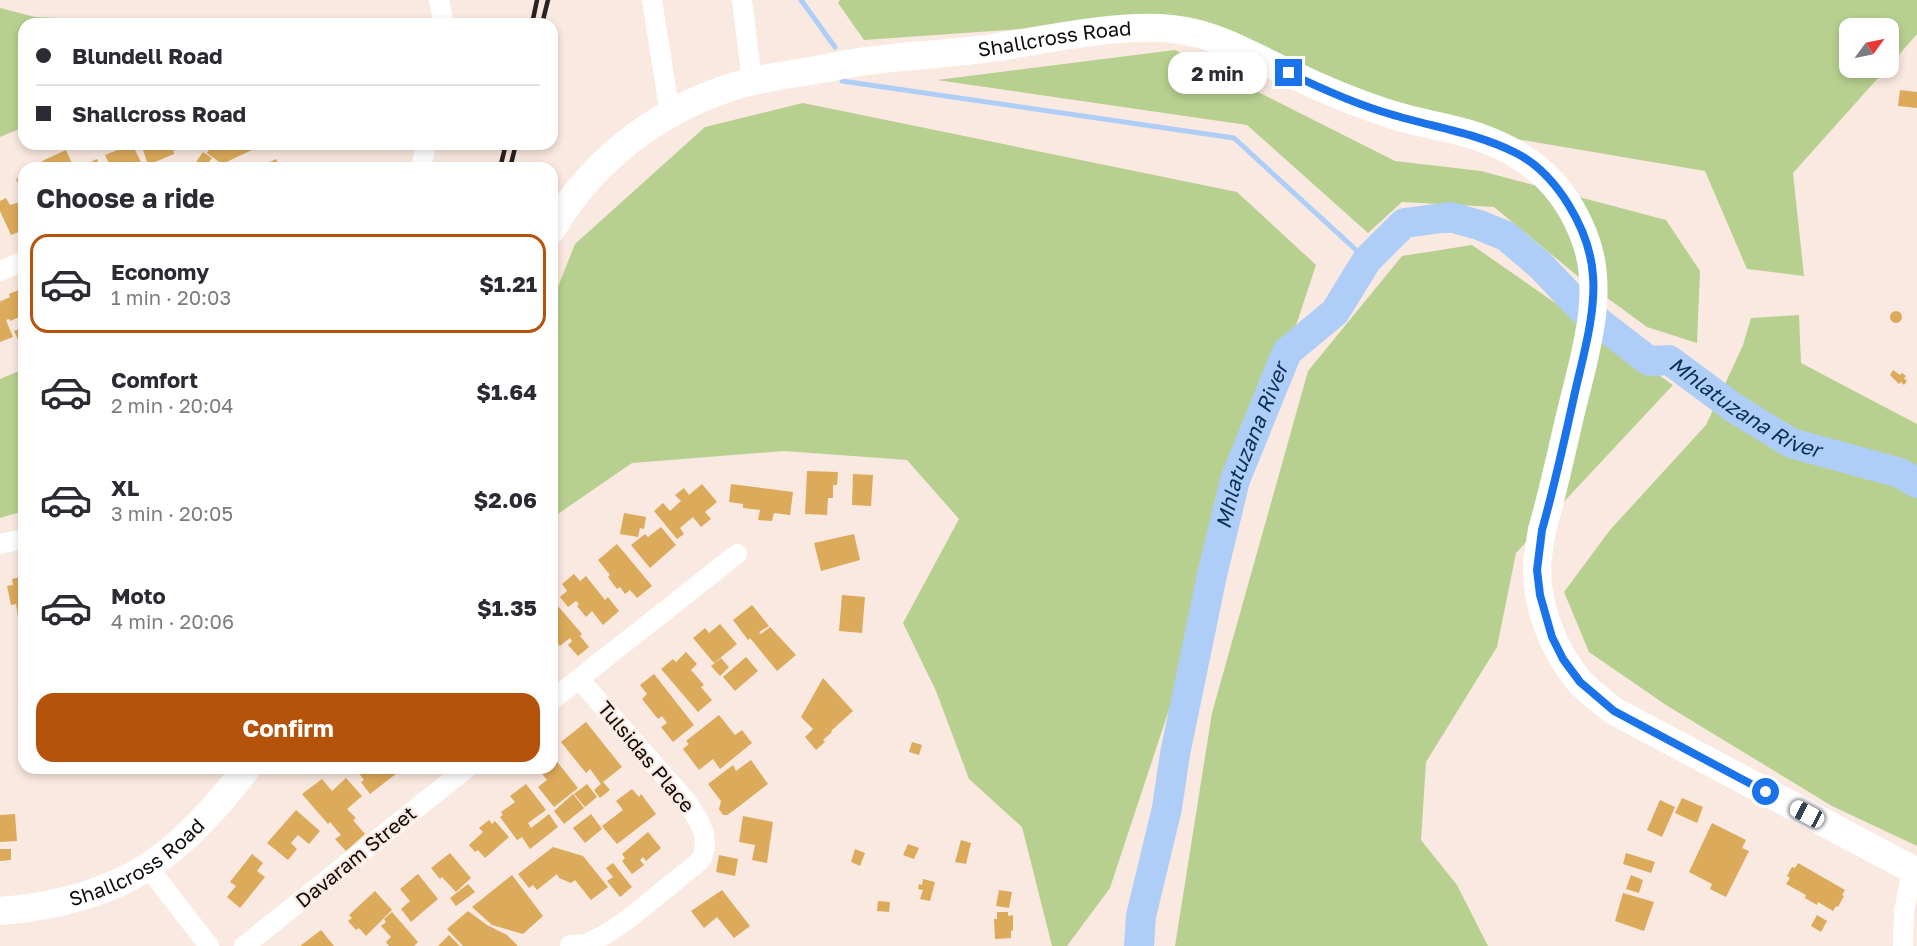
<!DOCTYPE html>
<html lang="en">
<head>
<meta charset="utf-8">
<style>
	:root { --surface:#fff; --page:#f7f7f7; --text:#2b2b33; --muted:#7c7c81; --line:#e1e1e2; --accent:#b45309 }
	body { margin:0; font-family:"Golos Text",sans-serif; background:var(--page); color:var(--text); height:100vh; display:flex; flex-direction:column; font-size:22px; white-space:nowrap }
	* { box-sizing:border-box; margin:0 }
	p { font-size:20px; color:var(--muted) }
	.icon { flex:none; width:33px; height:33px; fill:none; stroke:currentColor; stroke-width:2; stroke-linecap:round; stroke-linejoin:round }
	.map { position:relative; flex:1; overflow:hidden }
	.drawer { position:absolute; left:18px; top:162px; width:540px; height:612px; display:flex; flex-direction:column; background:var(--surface); border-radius:18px; box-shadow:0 3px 9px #0003 }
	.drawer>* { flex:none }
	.hud { position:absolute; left:18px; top:18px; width:540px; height:132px; border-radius:18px; box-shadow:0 3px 9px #0003; display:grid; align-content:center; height:132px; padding:0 18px; background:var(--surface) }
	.needle { width:39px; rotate:57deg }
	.tools { position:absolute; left:1839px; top:18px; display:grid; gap:12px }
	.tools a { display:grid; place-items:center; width:60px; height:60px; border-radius:12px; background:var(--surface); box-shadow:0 3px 9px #0003; font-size:30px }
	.end { position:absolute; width:27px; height:27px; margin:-14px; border:8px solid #1a73e8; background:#fff; box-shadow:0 0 0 3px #fff }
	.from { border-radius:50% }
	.bubble { position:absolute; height:42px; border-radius:18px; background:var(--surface); box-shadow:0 3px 9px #0003; font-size:20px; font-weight:700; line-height:42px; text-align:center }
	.car { position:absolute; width:18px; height:36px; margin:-18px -9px; border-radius:8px; box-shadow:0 0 4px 2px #0007; background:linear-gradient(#fff 24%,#345 0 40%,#fff 0 76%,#345 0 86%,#fff 0) }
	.hud b { display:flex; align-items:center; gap:21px; height:57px; font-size:22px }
	.hud b+b { border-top:2px solid var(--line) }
	.hud i { width:15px; height:15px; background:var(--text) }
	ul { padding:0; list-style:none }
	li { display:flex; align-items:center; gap:18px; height:99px; margin:0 12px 9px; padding:0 6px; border:3px solid transparent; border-radius:18px }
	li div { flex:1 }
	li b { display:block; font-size:22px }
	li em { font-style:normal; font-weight:700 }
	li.active { border-color:var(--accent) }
	li>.icon { width:54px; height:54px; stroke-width:1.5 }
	h2 { padding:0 18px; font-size:27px; line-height:72px }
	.cta { display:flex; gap:12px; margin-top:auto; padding:12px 18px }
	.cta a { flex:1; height:69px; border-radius:18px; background:var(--accent); color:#fff; font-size:24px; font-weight:700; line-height:69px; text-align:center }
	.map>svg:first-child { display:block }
</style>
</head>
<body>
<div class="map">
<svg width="1917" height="946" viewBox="0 0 1917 946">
	<rect width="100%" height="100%" fill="#fae9e0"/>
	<path fill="#b7d090" d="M 840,0 L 1917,0 L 1917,34 L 1889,66 L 1888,28 L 1850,28 L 1850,68 L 1887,68 L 1793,173 L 1804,276 L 1747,269 L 1705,171 L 1510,138 L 1328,87 L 1182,18 L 864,40 L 838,3 Z
		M 0,8 L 35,17 L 200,24 L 24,24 L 24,127 L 0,137 Z
		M 1175,50 L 1395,161 L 1481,171 L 1666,220 L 1700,271 L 1697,343 L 1647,327 L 1580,278 L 1494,207 L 1402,202 L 1368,233 L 1247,125 L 937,80 Z
		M 803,103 L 1237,192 L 1316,265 L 1110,888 L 1067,946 L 1052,946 L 1022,827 L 969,779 L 936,691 L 903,623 L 959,519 L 907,460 L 784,451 L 632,463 L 552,518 L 552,302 L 575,244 L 705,127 Z
		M 1472,245 L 1673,385 L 1516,553 L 1497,647 L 1426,762 L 1421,840 L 1457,885 L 1488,946 L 1175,946 L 1212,713 L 1308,371 L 1402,256 Z
		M 1799,315 L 1801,363 L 1917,424 L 1917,846 L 1832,806 L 1666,705 L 1589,652 L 1564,592 L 1610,530 L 1706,425 L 1743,345 L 1751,318 Z
		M 24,369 L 24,511 L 0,518 L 0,379 Z"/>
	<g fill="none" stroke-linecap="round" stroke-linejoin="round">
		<path stroke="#aecef7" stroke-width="5" d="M 801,0 L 835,47
			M 842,81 L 1234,138 L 1367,260"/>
		<path stroke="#aecef7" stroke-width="30" id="s1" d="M 1139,946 L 1141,916 L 1167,808 L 1175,754 L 1212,575 L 1235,480 L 1287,352 L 1335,312 L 1367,260 L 1404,223 L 1450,217 L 1479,225 L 1506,236 L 1540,265 L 1583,310 L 1649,361 L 1669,360 L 1734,408 L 1791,443 L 1900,473 L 1917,483"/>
	</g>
	<path fill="#dcaa5b" d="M 1900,90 L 1917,92 L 1917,108 L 1898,106 Z
		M 132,144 L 143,166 L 138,168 L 111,168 L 105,155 Z
		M 137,144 L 172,144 L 174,154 L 148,165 L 142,147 L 139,148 Z
		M 213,144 L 250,144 L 252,150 L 222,164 L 207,153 Z
		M 66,150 L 74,168 L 45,168 L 42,161 Z
		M 203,152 L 212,158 L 209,162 L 215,168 L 192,168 Z
		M 97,159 L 101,168 L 77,168 Z
		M 276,159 L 280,168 L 247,168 L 260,163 L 261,166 Z
		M 24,175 L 24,197 L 16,179 Z
		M 6,198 L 10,205 L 23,201 L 24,203 L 24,230 L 11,235 L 0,211 L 0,201 Z
		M 24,288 L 24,315 L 10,321 L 9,319 L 6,320 L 13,337 L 0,342 L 0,300 L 4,308 L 1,301 L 10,297 L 9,294 Z
		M1890 317a6 6 0 1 1 12 0a6 6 0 1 1-12 0Z
		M 24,327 L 24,349 L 22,349 L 14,331 Z
		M 1893,370 L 1900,375 L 1902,373 L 1906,376 L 1904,378 L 1907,381 L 1904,385 L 1901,382 L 1899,384 L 1890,375 Z
		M 807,471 L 838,472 L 837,485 L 833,485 L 833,498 L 828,498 L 827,515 L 805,514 Z
		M 853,474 L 873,475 L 871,506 L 852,505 Z
		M 702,484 L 717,502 L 705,512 L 711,519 L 701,527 L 693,517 L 680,528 L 684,534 L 677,539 L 654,511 L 663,503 L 670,511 L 681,501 L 675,495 L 684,488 L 689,495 Z
		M 731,484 L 793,492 L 790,515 L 774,513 L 772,521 L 758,520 L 760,510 L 743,508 L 743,504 L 729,502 Z
		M 624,513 L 646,517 L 644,529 L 640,528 L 638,537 L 620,534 Z
		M 661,527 L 676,545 L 650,568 L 631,545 L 645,534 L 648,537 Z
		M 854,534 L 860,560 L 821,571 L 814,543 Z
		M 617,544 L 652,586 L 637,598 L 630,590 L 625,594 L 620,587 L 617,589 L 608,577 L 610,575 L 598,560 Z
		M 574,574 L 580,581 L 586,576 L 605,600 L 608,597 L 619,611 L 603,625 L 592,611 L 586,617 L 577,606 L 579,604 L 576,601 L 568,607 L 560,597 L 567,591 L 562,584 Z
		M 24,576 L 24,615 L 18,617 L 16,604 L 11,605 L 7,586 L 13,585 L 12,579 Z
		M 842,595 L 865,597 L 862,633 L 839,631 Z
		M 557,605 L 582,634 L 580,636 L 589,647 L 578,656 L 568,645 L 572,641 L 570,638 L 560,646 L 556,642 L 552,645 L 552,609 Z
		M 752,605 L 769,626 L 759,632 L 761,634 L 770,627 L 796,655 L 777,671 L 750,638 L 748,640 L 733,620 Z
		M 720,624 L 737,644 L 714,663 L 693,638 L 705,628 L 709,633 Z
		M 686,652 L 697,664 L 691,670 L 704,685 L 701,687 L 712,700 L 698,712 L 661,669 L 673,659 L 676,662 Z
		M 746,657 L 758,671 L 735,691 L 723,677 Z
		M 721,658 L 729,667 L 720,676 L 711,666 Z
		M 654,674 L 694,725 L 673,742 L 661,727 L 667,723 L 662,716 L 658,719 L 642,699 L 647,694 L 640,685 Z
		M 823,678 L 853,711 L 831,731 L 832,732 L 823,740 L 825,742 L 816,750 L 805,737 L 813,729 L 801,717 Z
		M 719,715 L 735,735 L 742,730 L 752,743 L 720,769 L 713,759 L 699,770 L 683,749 L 689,744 L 686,741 Z
		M 586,722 L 622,767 L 603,782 L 610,790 L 600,798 L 594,790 L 601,784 L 590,769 L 586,773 L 561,742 Z
		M 912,742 L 922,745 L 919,755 L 909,752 Z
		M 554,758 L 578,788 L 554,807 L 538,787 L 547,780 L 540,771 L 542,770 L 541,768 L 552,768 L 552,759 Z
		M 751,760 L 768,784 L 733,811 L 727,815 L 723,815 L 719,809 L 721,801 L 708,784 L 733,765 L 736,771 Z
		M 355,768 L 393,768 L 397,773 L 370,794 L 361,782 L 364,780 Z
		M 346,778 L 362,796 L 347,809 L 356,818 L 353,820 L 365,834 L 346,851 L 335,839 L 341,835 L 330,822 L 328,824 L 302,794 L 322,779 L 332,791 Z
		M 526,784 L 546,810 L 528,823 L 531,828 L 549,814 L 558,827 L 530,849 L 522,837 L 517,840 L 500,817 L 503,815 L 501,812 L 515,802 L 510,796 Z
		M 587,784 L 597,797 L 585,807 L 574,794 Z
		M 632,789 L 639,797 L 641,794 L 656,814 L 617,844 L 602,826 L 623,810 L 616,801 Z
		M 573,794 L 584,808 L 564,824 L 554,811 Z
		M 1682,798 L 1703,807 L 1697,823 L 1675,813 Z
		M 1660,800 L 1675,807 L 1662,837 L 1647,830 Z
		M 296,810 L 320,831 L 309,844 L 298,835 L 291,843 L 297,849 L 288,860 L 267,843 Z
		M 15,814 L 17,841 L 0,842 L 0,815 Z
		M 591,814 L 602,829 L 585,843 L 573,828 Z
		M 743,816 L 773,822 L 767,863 L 752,860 L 755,845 L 739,842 Z
		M 489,820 L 492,824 L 495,821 L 509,837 L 485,858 L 478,850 L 475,852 L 469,845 L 483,832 L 479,828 Z
		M 1712,823 L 1746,840 L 1742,848 L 1749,851 L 1726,897 L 1710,889 L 1712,884 L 1689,872 Z
		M 648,832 L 661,848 L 646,861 L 643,857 L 640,860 L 644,865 L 632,874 L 622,861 L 625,858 L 622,854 Z
		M 961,840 L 971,843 L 966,864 L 955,862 Z
		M 908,844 L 919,848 L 914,859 L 903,855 Z
		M 553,847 L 583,856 L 608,887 L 591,900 L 575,880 L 571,883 L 559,878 L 557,874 L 537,890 L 533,885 L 529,888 L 518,874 Z
		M 0,849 L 11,849 L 11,860 L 0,861 Z
		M 855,849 L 865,853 L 860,866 L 851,862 Z
		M 450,853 L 471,878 L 456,892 L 442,877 L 440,879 L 431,868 Z
		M 1626,853 L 1655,862 L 1651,873 L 1623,864 Z
		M 252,854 L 263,863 L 257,871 L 265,877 L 240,908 L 227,897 L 236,886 L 230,882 Z
		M 719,855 L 738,859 L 735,876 L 716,872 Z
		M 613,863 L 632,887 L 620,897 L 607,881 L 613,877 L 606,868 Z
		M 1798,863 L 1845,890 L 1842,895 L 1844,896 L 1838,907 L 1836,906 L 1833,911 L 1818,902 L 1817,905 L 1805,898 L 1806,895 L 1786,884 L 1790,878 L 1787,876 L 1792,867 L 1795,868 Z
		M 418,874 L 438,899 L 411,922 L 401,909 L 410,901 L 400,889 Z
		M 512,875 L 543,916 L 523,934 L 492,925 L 472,907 Z
		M 1631,875 L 1643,880 L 1639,893 L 1626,889 Z
		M 923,879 L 935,882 L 930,901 L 920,899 L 923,890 L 918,889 L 919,884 L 922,885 Z
		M 468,884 L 475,892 L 456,906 L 450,898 Z
		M 722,890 L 750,926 L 734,938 L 717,917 L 704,928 L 691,911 Z
		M 999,890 L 1012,892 L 1009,908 L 996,906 Z
		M 375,891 L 392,910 L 366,936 L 359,928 L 356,930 L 348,921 L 352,918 L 349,915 Z
		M 1623,893 L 1654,902 L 1644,931 L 1615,921 Z
		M 878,901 L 890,902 L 889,912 L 877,911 Z
		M 468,911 L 487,925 L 507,935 L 518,946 L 463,946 L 447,929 Z
		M 392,912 L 418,942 L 414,946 L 389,946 L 386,942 L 391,937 L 381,926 L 386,922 L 384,919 Z
		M 997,912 L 1008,912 L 1008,916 L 1013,915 L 1013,930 L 1011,931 L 1011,938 L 995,939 L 994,919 L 997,919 Z
		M 1817,915 L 1827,921 L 1821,932 L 1811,926 Z
		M 321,930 L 334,946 L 300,946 Z
		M 449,935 L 460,946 L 438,946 Z"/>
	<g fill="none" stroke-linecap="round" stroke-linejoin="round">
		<path stroke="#fff" stroke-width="20" d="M 439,0 L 444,24
			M 652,0 L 670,114
			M 742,0 L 752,81
			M 421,168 L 426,144
			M 0,271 L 24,261
			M 0,544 L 24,539
			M 552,700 L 737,554
			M 148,867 L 209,946
			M 570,945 L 587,944 L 606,934 L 627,920 L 695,865 L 702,858 L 705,847 L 704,833 L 697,818 L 687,802 L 579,679
			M 244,946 L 467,768
			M 1903,946 L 1904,912 L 1912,870"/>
		<g stroke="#fff" stroke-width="28">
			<path id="s2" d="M 552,229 C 596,154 669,102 753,81 C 772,77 791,74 810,71 C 834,67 858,61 883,59 C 919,55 955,53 992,48 C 1051,39 1138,18 1195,33 C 1228,41 1258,59 1289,73 C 1320,88 1351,101 1384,112 C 1414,123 1446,126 1476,136 C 1529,154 1564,184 1584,236 C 1607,293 1583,360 1570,416 C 1561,454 1553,492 1542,530 C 1540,543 1537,557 1537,571 C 1538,610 1554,651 1579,681 C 1589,692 1602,701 1614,711 L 1917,872"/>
			<path id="s3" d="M 0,911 C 51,907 106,894 149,866 C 188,840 219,804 247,768"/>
		</g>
		<path stroke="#29221f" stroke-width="4.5" d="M 532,24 L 537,0
			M 542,24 L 548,0
			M 500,168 L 506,144
			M 510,168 L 516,144
			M 131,770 L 133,768"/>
	</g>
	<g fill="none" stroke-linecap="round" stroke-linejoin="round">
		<path stroke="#1a73e8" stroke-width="8" d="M 1289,73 C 1322,89 1355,104 1390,114 C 1432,127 1477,133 1516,153 C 1557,174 1590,230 1593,276 C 1596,312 1583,357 1575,392 C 1565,438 1555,484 1542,530 L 1537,570 L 1540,595 L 1552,637 L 1563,659 L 1580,682 L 1614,711 L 1766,792"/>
	</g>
	<g text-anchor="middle" stroke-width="4.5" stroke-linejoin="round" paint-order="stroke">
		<g font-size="20" fill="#100a08" stroke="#fae9e0">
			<text dy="7" stroke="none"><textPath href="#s2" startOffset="561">Shallcross Road</textPath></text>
			<text transform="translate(646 757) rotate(50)" y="7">Tulsidas Place</text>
			<text transform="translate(356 857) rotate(-39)" y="7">Davaram Street</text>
			<text dy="7" stroke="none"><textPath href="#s3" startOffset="148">Shallcross Road</textPath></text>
		</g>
		<g font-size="21" font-style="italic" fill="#0a2f59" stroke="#fae9e0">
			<text dy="7" stroke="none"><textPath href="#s1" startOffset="1197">Mhlatuzana River</textPath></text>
			<text dy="7" stroke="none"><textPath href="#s1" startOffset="514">Mhlatuzana River</textPath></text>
		</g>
	</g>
</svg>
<div class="tools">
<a><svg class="needle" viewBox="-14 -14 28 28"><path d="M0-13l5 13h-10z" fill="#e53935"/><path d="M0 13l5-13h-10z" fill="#7c7c81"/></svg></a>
</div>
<i class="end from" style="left:1766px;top:792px"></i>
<i class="end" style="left:1289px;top:73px"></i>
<div class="bubble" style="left:1168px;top:52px;width:99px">2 min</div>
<i class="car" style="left:1807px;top:814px;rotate:298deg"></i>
<div class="hud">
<b><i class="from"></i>Blundell Road</b>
<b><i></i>Shallcross Road</b>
</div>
<section class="drawer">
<h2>Choose a ride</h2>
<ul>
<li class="active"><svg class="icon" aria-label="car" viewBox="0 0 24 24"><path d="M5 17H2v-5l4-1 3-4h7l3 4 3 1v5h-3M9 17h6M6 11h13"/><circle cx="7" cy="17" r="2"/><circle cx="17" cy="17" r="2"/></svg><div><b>Economy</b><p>1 min · 20:03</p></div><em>$1.21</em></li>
<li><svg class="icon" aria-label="car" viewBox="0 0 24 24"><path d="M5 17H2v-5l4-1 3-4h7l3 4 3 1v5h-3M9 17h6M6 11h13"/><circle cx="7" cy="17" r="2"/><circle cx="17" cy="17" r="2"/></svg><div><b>Comfort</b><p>2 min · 20:04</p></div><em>$1.64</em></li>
<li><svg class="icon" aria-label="car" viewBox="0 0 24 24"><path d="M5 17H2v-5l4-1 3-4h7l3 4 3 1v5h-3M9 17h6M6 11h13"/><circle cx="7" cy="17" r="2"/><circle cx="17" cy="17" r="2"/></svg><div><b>XL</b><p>3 min · 20:05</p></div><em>$2.06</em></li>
<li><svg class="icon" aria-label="car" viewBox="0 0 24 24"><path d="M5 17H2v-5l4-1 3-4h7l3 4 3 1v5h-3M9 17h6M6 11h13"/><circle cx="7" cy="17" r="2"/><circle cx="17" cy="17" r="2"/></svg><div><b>Moto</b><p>4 min · 20:06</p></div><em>$1.35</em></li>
</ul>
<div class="cta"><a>Confirm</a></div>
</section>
</div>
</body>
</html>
